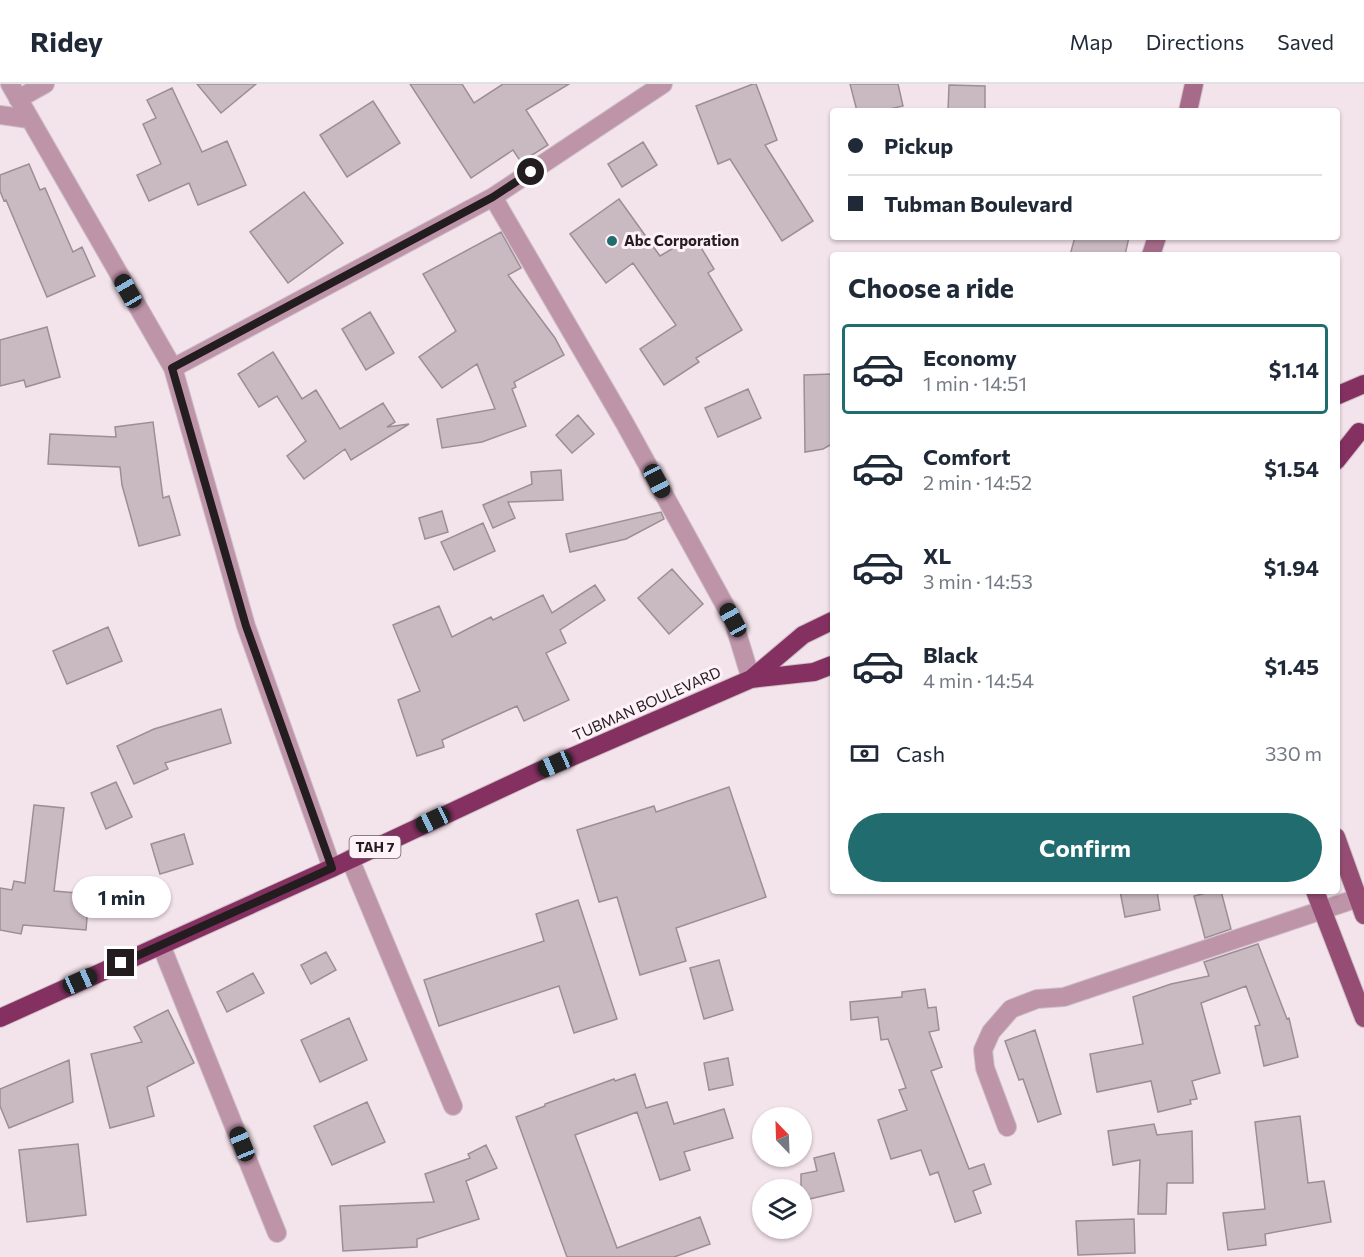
<!DOCTYPE html>
<html lang="en">
<head>
<meta charset="utf-8">
<style>
	:root { --surface:#fff; --page:#f2f2f3; --text:#1f2937; --muted:#747a83; --line:#e0e1e3; --accent:#206c6f }
	body { margin:0; font-family:Commissioner,sans-serif; background:var(--page); color:var(--text); height:100vh; display:flex; flex-direction:column; font-size:22px; white-space:nowrap }
	* { box-sizing:border-box; margin:0 }
	p { font-size:20px; color:var(--muted) }
	.icon { flex:none; width:33px; height:33px; fill:none; stroke:currentColor; stroke-width:2; stroke-linecap:round; stroke-linejoin:round }
	.map { position:relative; flex:1; overflow:hidden }
	.drawer { position:absolute; left:830px; top:168px; width:510px; height:642px; display:flex; flex-direction:column; background:var(--surface); border-radius:6px; box-shadow:0 2px 4px #0004 }
	.drawer>* { flex:none }
	.guide { position:absolute; left:830px; top:24px; width:510px; height:132px; border-radius:6px; box-shadow:0 2px 4px #0004; display:grid; align-content:center; height:132px; padding:0 18px; background:var(--surface) }
	.needle { width:39px; rotate:337deg }
	.controls { position:absolute; left:752px; top:1023px; display:grid; gap:12px }
	.controls a { display:grid; place-items:center; width:60px; height:60px; border-radius:50%; background:var(--surface); box-shadow:0 2px 4px #0004; font-size:30px }
	.end { position:absolute; width:27px; height:27px; margin:-14px; border:8px solid #231d20; background:#fff; box-shadow:0 0 0 3px #fff }
	.from { border-radius:50% }
	.bubble { position:absolute; height:42px; border-radius:21px; background:var(--surface); box-shadow:0 2px 4px #0004; font-size:20px; font-weight:700; line-height:42px; text-align:center }
	.car { position:absolute; width:18px; height:36px; margin:-18px -9px; border-radius:8px; box-shadow:0 0 4px 2px #0007; background:linear-gradient(#222 24%,#8ab4d8 0 40%,#222 0 76%,#8ab4d8 0 86%,#222 0) }
	.guide b { display:flex; align-items:center; gap:21px; height:57px; font-size:22px }
	.guide b+b { border-top:2px solid var(--line) }
	.guide i { width:15px; height:15px; background:var(--text) }
	ul { padding:0; list-style:none }
	li { display:flex; align-items:center; gap:18px; height:90px; margin:0 12px 9px; padding:0 6px; border:3px solid transparent; border-radius:6px }
	li div { flex:1 }
	li b { display:block; font-size:22px }
	li em { font-style:normal; font-weight:700 }
	li.on { border-color:var(--accent) }
	li>.icon { width:54px; height:54px; stroke-width:1.5 }
	h2 { padding:0 18px; font-size:27px; line-height:72px }
	.pay { display:flex; align-items:center; gap:15px; height:66px; padding:0 18px; font-size:22px }
	.pay p { margin-inline-start:auto }
	.button { display:flex; gap:12px; margin-top:auto; padding:12px 18px }
	.button a { flex:1; height:69px; border-radius:36px; background:var(--accent); color:#fff; font-size:24px; font-weight:700; line-height:69px; text-align:center }
	header { display:flex; align-items:center; gap:36px; box-sizing:border-box; height:84px; padding:0 30px; background:var(--surface); border-bottom:2px solid var(--line) }
	header strong { font-size:28px }
	nav { display:flex; gap:33px; margin-inline-start:auto; font-size:21px }
	.map>svg:first-child { display:block }
</style>
</head>
<body>
<header>
<strong>Ridey</strong>
<nav><a>Map</a><a>Directions</a><a>Saved</a></nav>
</header>
<div class="map">
<svg width="1364" height="1173" viewBox="0 0 1364 1173">
	<rect width="100%" height="100%" fill="#f3e3ea"/>
	<path fill="#c9bac1" stroke="#9c8e95" stroke-width="1.5" d="M 197,0 L 256,0 L 221,29 Z
		M 410,0 L 462,0 L 474,19 L 503,0 L 569,0 L 526,26 L 548,61 L 521,78 L 513,66 L 471,94 Z
		M 753,0 L 756,0 L 777,56 L 765,61 L 813,137 L 782,157 L 730,75 L 718,80 L 696,22 Z
		M 850,0 L 898,0 L 903,22 L 880,27 L 857,27 Z
		M 949,1 L 985,2 L 985,27 L 948,27 Z
		M 172,4 L 202,68 L 227,57 L 246,101 L 198,121 L 189,99 L 149,117 L 137,91 L 161,80 L 143,40 L 156,34 L 147,16 Z
		M 373,17 L 400,59 L 347,93 L 320,51 Z
		M 643,58 L 657,81 L 622,103 L 608,80 Z
		M 29,80 L 40,106 L 45,104 L 73,168 L 82,163 L 95,192 L 47,213 L 6,116 L 4,117 L 0,107 L 0,91 Z
		M 304,108 L 343,159 L 288,199 L 250,148 Z
		M 619,115 L 660,172 L 694,152 L 714,185 L 708,189 L 742,246 L 696,274 L 699,278 L 664,301 L 640,265 L 676,241 L 633,179 L 606,199 L 570,150 Z
		M 501,148 L 521,184 L 508,191 L 555,254 L 564,271 L 514,298 L 516,303 L 512,305 L 526,342 L 482,358 L 442,364 L 437,335 L 495,325 L 477,280 L 442,304 L 419,273 L 456,247 L 423,190 Z
		M 1075,153 L 1129,153 L 1125,171 L 1070,171 Z
		M 370,228 L 394,269 L 366,286 L 342,245 Z
		M 47,243 L 60,293 L 26,303 L 24,296 L 0,302 L 0,256 Z
		M 273,268 L 302,315 L 316,306 L 340,345 L 383,319 L 395,338 L 387,343 L 409,340 L 351,376 L 345,365 L 304,395 L 287,372 L 306,357 L 277,312 L 259,323 L 238,290 Z
		M 832,290 L 832,360 L 823,365 L 805,368 L 804,291 Z
		M 748,305 L 761,334 L 718,353 L 705,324 Z
		M 578,331 L 594,350 L 572,369 L 556,351 Z
		M 153,338 L 163,414 L 169,412 L 180,451 L 139,462 L 122,401 L 120,383 L 48,380 L 50,350 L 116,353 L 115,343 Z
		M 561,386 L 563,416 L 508,418 L 515,434 L 493,444 L 483,421 L 532,400 L 531,388 Z
		M 442,427 L 448,448 L 425,455 L 419,434 Z
		M 661,428 L 664,435 L 626,455 L 570,468 L 566,450 Z
		M 483,439 L 495,467 L 454,486 L 441,458 Z
		M 672,485 L 703,520 L 669,550 L 638,514 Z
		M 595,501 L 605,516 L 560,546 L 566,559 L 546,569 L 569,616 L 524,637 L 517,622 L 442,656 L 444,663 L 417,672 L 398,616 L 420,607 L 393,541 L 439,522 L 452,553 L 491,533 L 493,536 L 543,511 L 552,529 Z
		M 108,543 L 122,577 L 67,600 L 53,567 Z
		M 221,625 L 231,659 L 165,679 L 168,685 L 134,700 L 117,662 L 154,645 Z
		M 116,698 L 132,733 L 106,745 L 91,709 Z
		M 729,703 L 766,813 L 676,844 L 686,877 L 640,891 L 617,813 L 599,818 L 577,746 L 654,722 L 656,728 Z
		M 34,721 L 64,724 L 54,807 L 89,810 L 86,846 L 23,841 L 21,850 L 0,846 L 0,804 L 12,806 L 14,797 L 25,799 Z
		M 184,750 L 193,780 L 160,790 L 151,760 Z
		M 1120,807 L 1157,807 L 1160,826 L 1125,833 Z
		M 1214,807 L 1221,807 L 1231,845 L 1205,854 L 1194,812 Z
		M 578,816 L 617,935 L 574,949 L 559,902 L 439,942 L 424,896 L 544,857 L 536,830 Z
		M 1258,860 L 1287,935 L 1289,934 L 1298,973 L 1264,982 L 1255,942 L 1260,941 L 1246,902 L 1201,919 L 1220,989 L 1192,997 L 1197,1015 L 1190,1016 L 1191,1020 L 1158,1028 L 1151,997 L 1097,1008 L 1090,970 L 1143,960 L 1133,913 L 1171,900 L 1209,892 L 1204,878 Z
		M 326,868 L 336,886 L 311,900 L 301,881 Z
		M 719,876 L 733,926 L 704,935 L 690,884 Z
		M 253,889 L 264,909 L 227,928 L 217,908 Z
		M 925,905 L 928,924 L 936,923 L 939,946 L 929,948 L 942,983 L 931,987 L 969,1085 L 984,1080 L 991,1100 L 973,1107 L 981,1129 L 955,1138 L 938,1088 L 930,1091 L 921,1066 L 891,1075 L 878,1036 L 907,1026 L 899,1006 L 906,1004 L 888,955 L 881,956 L 878,933 L 851,936 L 850,918 L 902,913 L 902,908 Z
		M 168,926 L 194,979 L 147,1003 L 154,1032 L 110,1044 L 91,970 L 142,958 L 134,943 Z
		M 349,934 L 367,976 L 320,998 L 301,956 Z
		M 1035,946 L 1061,1030 L 1038,1038 L 1023,995 L 1019,996 L 1005,957 Z
		M 728,974 L 733,1001 L 709,1006 L 704,979 Z
		M 69,976 L 73,1018 L 9,1044 L 0,1022 L 0,1005 Z
		M 635,990 L 646,1024 L 667,1018 L 674,1040 L 724,1025 L 733,1054 L 684,1068 L 690,1086 L 660,1096 L 637,1028 L 575,1051 L 617,1164 L 700,1133 L 710,1160 L 674,1173 L 567,1173 L 516,1033 L 545,1022 L 545,1020 L 614,995 L 615,997 Z
		M 367,1018 L 385,1058 L 332,1081 L 314,1042 Z
		M 1300,1032 L 1308,1099 L 1324,1097 L 1331,1138 L 1265,1150 L 1266,1161 L 1228,1166 L 1223,1129 L 1265,1125 L 1255,1038 Z
		M 1154,1040 L 1157,1051 L 1192,1047 L 1193,1099 L 1167,1099 L 1166,1130 L 1138,1130 L 1140,1076 L 1113,1081 L 1108,1047 Z
		M 78,1060 L 86,1131 L 27,1138 L 19,1066 Z
		M 486,1061 L 497,1084 L 466,1097 L 479,1135 L 417,1155 L 417,1163 L 343,1167 L 340,1122 L 434,1118 L 425,1090 L 470,1074 L 468,1070 Z
		M 834,1069 L 844,1107 L 801,1117 L 801,1090 L 817,1087 L 814,1074 Z
		M 1134,1135 L 1135,1169 L 1078,1171 L 1076,1137 Z"/>
	<g fill="none" stroke-linecap="round" stroke-linejoin="round">
		<defs>
			<path id="street" d="M 10,0 L 173,284 L 246,542 L 332,784
				M 18,15 L 45,0
				M 0,31 L 29,35
				M 493,113 L 624,338 L 733,536 L 751,595
				M 173,284 L 493,113 L 663,0
				M 350,775 L 453,1022
				M 161,861 L 277,1149
				M 1007,1043 L 985,984 L 983,966 L 991,948 L 1011,925 L 1037,915 L 1064,913 L 1364,812"/>
			<path id="secondary" d="M 1188,27 L 1194,0
				M 1151,171 L 1157,153"/>
			<path id="primary" d="M 1336,753 L 1364,831
				M 1315,807 L 1364,934"/>
			<path id="highway" d="M 1336,312 L 1364,300
				M 1336,377 L 1359,348
				M 751,595 L 814,588 L 832,581
				M 0,934 L 332,784 L 537,688 L 751,595 L 803,551 L 832,537"/>
		</defs>
		<use href="#street" stroke="#cebfc6" stroke-width="20"/>
		<use href="#secondary" stroke="#cebfc6" stroke-width="20"/>
		<use href="#primary" stroke="#cebfc6" stroke-width="20"/>
		<use href="#highway" stroke="#cebfc6" stroke-width="20"/>
		<use href="#street" stroke="#be94a9" stroke-width="18"/>
		<use href="#secondary" stroke="#a76b8a" stroke-width="18"/>
		<use href="#primary" stroke="#954d74" stroke-width="18"/>
		<use href="#highway" stroke="#843161" stroke-width="18"/>
	</g>
	<g fill="none" stroke-linecap="round" stroke-linejoin="round">
		<path stroke="#231d20" stroke-width="8" d="M 121,879 L 332,784 L 246,542 L 172,284 L 493,113 L 531,88"/>
	</g>
	<circle fill="#206c6f" stroke="#fef1f7" stroke-width="2" cx="612" cy="157" r="6"/>
	<g text-anchor="middle" stroke-width="6" stroke-linejoin="round" paint-order="stroke">
		<rect fill="#fef1f7" stroke="#655d60" stroke-width="1.5" x="349.5" y="752" width="51" height="22" rx="4.5"/>
		<g font-size="14" font-weight="bold" fill="#231d20">
			<text x="375" y="768">TAH 7</text>
		</g>
		<g font-size="15" font-weight="bold" fill="#231d20" stroke="#fef1f7" text-anchor="start">
			<text x="624" y="162">Abc Corporation</text>
		</g>
		<g font-size="15" fill="#231d20" stroke="#fef1f7">
			<text transform="translate(647 620) rotate(-24)" y="5">TUBMAN BOULEVARD</text>
		</g>
	</g>
</svg>
<div class="controls">
<a><svg class="needle" viewBox="-14 -14 28 28"><path d="M0-13l5 13h-10z" fill="#e53935"/><path d="M0 13l5-13h-10z" fill="#747a83"/></svg></a>
<a><svg class="icon" aria-label="layers" viewBox="0 0 24 24"><path d="M12 4l9 5-9 5-9-5zM3 14l9 5 9-5"/></svg></a>
</div>
<i class="end from" style="left:531px;top:88px"></i>
<i class="end" style="left:121px;top:879px"></i>
<div class="bubble" style="left:72px;top:792px;width:99px">1 min</div>
<i class="car" style="left:128px;top:207px;rotate:330deg"></i>
<i class="car" style="left:657px;top:397px;rotate:152deg"></i>
<i class="car" style="left:733px;top:536px;rotate:331deg"></i>
<i class="car" style="left:555px;top:680px;rotate:246deg"></i>
<i class="car" style="left:433px;top:736px;rotate:245deg"></i>
<i class="car" style="left:80px;top:897px;rotate:66deg"></i>
<i class="car" style="left:242px;top:1060px;rotate:338deg"></i>
<div class="guide">
<b><i class="from"></i>Pickup</b>
<b><i></i>Tubman Boulevard</b>
</div>
<section class="drawer">
<h2>Choose a ride</h2>
<ul>
<li class="on"><svg class="icon" aria-label="car" viewBox="0 0 24 24"><path d="M5 17H2v-5l4-1 3-4h7l3 4 3 1v5h-3M9 17h6M6 11h13"/><circle cx="7" cy="17" r="2"/><circle cx="17" cy="17" r="2"/></svg><div><b>Economy</b><p>1 min · 14:51</p></div><em>$1.14</em></li>
<li><svg class="icon" aria-label="car" viewBox="0 0 24 24"><path d="M5 17H2v-5l4-1 3-4h7l3 4 3 1v5h-3M9 17h6M6 11h13"/><circle cx="7" cy="17" r="2"/><circle cx="17" cy="17" r="2"/></svg><div><b>Comfort</b><p>2 min · 14:52</p></div><em>$1.54</em></li>
<li><svg class="icon" aria-label="car" viewBox="0 0 24 24"><path d="M5 17H2v-5l4-1 3-4h7l3 4 3 1v5h-3M9 17h6M6 11h13"/><circle cx="7" cy="17" r="2"/><circle cx="17" cy="17" r="2"/></svg><div><b>XL</b><p>3 min · 14:53</p></div><em>$1.94</em></li>
<li><svg class="icon" aria-label="car" viewBox="0 0 24 24"><path d="M5 17H2v-5l4-1 3-4h7l3 4 3 1v5h-3M9 17h6M6 11h13"/><circle cx="7" cy="17" r="2"/><circle cx="17" cy="17" r="2"/></svg><div><b>Black</b><p>4 min · 14:54</p></div><em>$1.45</em></li>
</ul>
<div class="pay"><svg class="icon" aria-label="cash" viewBox="0 0 24 24"><path d="M3 7h18v10H3z"/><circle cx="12" cy="12" r="2"/></svg>Cash<p>330 m</p></div>
<div class="button"><a>Confirm</a></div>
</section>
</div>
</body>
</html>
